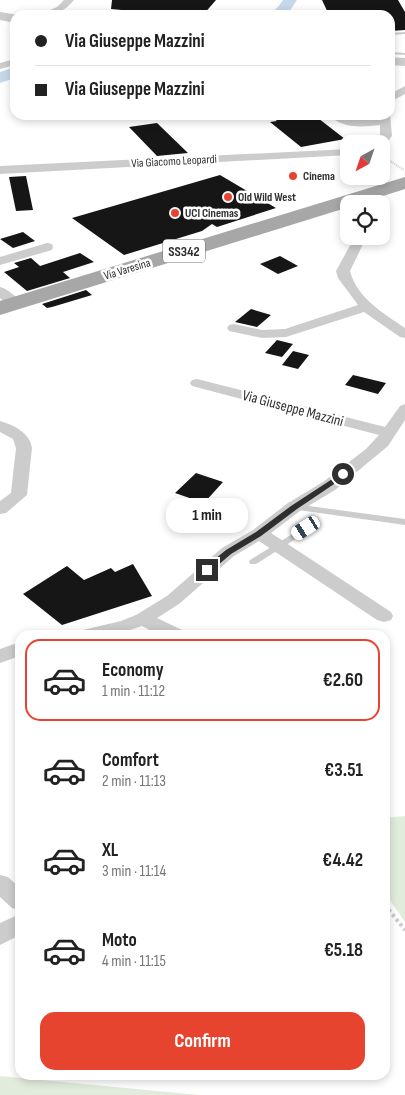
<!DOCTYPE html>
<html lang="en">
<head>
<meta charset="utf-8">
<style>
	:root { --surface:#fff; --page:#f6f6f6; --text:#222; --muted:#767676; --line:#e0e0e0; --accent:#e7442f }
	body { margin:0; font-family:"Sofia Sans Condensed",sans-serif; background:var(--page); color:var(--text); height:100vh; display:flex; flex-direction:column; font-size:19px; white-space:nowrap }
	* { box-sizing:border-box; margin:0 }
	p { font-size:16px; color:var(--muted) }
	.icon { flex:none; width:28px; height:28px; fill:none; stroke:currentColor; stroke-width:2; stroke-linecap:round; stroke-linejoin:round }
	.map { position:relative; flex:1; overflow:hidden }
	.side { position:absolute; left:15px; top:630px; width:375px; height:450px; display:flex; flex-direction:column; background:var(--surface); border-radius:15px; box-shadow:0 2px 8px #0003 }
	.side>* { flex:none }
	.banner { position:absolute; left:10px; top:10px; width:385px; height:110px; border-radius:15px; box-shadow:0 2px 8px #0003; display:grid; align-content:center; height:110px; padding:0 25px; background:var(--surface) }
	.needle { width:32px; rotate:220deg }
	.controls { position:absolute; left:340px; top:135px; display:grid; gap:10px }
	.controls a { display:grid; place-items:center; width:50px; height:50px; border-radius:10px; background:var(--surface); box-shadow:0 2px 8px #0003; font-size:25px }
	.end { position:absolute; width:22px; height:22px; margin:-11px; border:6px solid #2f2f2f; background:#fff; box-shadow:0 0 0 2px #fff }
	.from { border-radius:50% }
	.bubble { position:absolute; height:35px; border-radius:15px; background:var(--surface); box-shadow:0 2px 8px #0003; font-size:16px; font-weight:700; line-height:35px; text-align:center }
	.car { position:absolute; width:15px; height:30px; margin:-15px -8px; border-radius:6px; box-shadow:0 0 4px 1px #0007; background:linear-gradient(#fff 24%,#345 0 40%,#fff 0 76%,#345 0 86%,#fff 0) }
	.banner b { display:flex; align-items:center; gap:18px; height:48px; font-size:19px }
	.banner b+b { border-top:1px solid var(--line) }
	.banner i { width:12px; height:12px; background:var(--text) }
	ul { padding:9px 0 0; list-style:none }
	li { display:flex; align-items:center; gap:15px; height:82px; margin:0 10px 8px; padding:0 15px; border:2px solid transparent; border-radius:15px }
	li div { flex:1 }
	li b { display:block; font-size:19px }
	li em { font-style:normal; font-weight:700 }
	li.current { border-color:var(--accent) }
	li>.icon { width:45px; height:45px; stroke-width:1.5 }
	.action { display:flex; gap:10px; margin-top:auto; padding:10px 25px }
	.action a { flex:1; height:58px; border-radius:15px; background:var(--accent); color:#fff; font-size:20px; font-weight:700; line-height:58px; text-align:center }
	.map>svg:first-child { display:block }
</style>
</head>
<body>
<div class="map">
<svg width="405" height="1095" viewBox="0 0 405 1095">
	<rect width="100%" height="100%" fill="#fff"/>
	<path fill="#e2ecdc" d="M 405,816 L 405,922 L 385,893 L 385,818 Z
		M 0,1076 L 199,1095 L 0,1095 Z"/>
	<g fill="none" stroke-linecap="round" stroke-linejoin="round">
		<path fill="#c8d8ec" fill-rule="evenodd" d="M 283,0 L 297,0 L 287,15 L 268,15 L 278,7 Z
			M 15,67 L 15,78 L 0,83 L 0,72 Z"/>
	</g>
	<path fill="#161616" d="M 112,0 L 216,0 L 203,15 L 174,15 L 111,9 Z
		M 322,0 L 398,0 L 405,12 L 405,30 L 390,31 L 390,15 L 329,15 Z
		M 269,115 L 314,115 L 345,139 L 301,147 L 270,122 L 277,121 Z
		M 157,123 L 188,153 L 157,156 L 129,127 Z
		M 220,175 L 276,208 L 217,227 L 212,224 L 202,231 L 124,255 L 72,218 Z
		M 26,176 L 33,210 L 16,211 L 9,177 Z
		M 23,232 L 35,241 L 13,248 L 0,239 Z
		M 80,253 L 94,262 L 63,272 L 70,278 L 27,291 L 4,272 L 19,267 L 14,263 L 31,258 L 40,266 Z
		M 280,256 L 298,266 L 278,274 L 260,264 Z
		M 86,290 L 92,295 L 52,307 L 47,308 L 42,304 Z
		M 251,309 L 271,315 L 257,327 L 235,322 Z
		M 277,340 L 293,344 L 282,357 L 265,353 Z
		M 293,351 L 309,355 L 298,369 L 282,365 Z
		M 353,375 L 386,383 L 378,394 L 345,385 Z
		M 196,473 L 223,482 L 204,503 L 175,493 Z
		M 133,564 L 152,596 L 62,625 L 23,594 L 67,566 L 84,580 L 111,568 L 115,572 Z"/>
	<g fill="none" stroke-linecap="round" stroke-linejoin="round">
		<path stroke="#ccc" stroke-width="2" stroke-dasharray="1 1" stroke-linecap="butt" d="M 381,155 L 404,170"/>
		<path stroke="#ccc" stroke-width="4" stroke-dasharray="3 3" stroke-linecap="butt" d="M 385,905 L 405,930"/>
		<path fill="#ccc" fill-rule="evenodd" d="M 405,32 L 405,34 L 390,35 L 390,33 Z
			M 390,52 L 405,53 L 405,55 L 390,54 Z
			M 294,504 L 405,519 L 405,525 L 291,509 L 290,507 L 291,505 Z
			M 307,525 L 310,526 L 311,528 L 310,530 L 256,564 L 250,564 L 249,562 L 250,560 Z"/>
		<path fill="#ccc" fill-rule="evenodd" d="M 64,0 L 74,0 C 64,12 55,15 39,15 L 57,7 Z
			M 0,12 L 19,15 L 15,15 L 15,19 L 0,18 Z
			M 15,59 L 15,65 L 0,69 L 0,63 Z
			M 405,86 L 405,94 L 390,102 L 390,94 Z
			M 390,113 L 392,136 L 384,146 L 381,147 L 381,144 L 375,144 L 380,136 L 380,125 C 363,127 342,129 329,115 L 342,115 L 359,120 L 381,118 L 381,115 L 390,115 Z
			M 349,149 L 349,155 L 0,174 L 0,166 Z
			M 368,190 L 372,191 L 379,200 L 376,204 L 364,204 L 367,200 L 362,194 Z
			M 352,236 L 364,236 L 365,240 L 350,271 C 357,298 383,313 405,328 L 405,338 L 400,337 L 364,312 L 286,337 L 262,338 L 229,331 L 227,328 L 229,325 L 234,324 L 262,330 L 285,329 L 358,305 L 338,278 L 336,271 L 353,240 Z
			M 47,243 L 52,244 L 53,247 L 52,250 L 0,265 L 0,257 Z
			M 0,287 C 8,289 17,297 22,304 L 20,307 L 10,307 L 0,298 Z
			M 197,379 L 385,427 L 400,406 L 405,404 L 405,420 L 388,446 L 335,490 L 300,511 L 271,533 L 391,612 L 393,616 L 391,620 L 384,622 L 377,620 L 259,541 L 234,556 L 179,604 L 157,618 L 182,630 L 184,635 L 159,635 L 142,626 L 115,635 L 81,635 L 83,630 L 121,621 L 136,615 L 167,596 L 222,548 L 253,530 L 288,503 L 323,482 L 366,449 L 379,435 L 192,386 L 190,383 L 192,380 Z
			M 0,421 C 14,425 30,433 32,448 L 27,495 L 6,513 L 0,514 L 0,501 L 11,493 L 16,448 L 13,439 L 0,432 Z
			M 20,642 L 20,656 L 0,663 L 0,649 Z
			M 0,875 L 8,877 L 20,888 L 20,910 L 12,908 L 0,897 Z
			M 20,914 L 20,935 L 0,945 L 0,923 Z"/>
		<path fill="#ccc" fill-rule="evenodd" d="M 0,14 L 15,17 L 15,23 L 0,20 Z
			M 390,57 L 405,58 L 405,66 L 390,65 Z"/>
		<path fill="#a7a7a7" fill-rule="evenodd" d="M 405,177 L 405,189 L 358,204 L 349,204 L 349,207 L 0,315 L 0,301 Z"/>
	</g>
	<path fill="#2f2f2f" d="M 343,472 L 346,473 L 346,476 L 297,509 L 261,536 L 231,554 L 210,572 L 204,572 L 204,568 L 226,550 L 256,532 L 291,506 Z"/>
	<g fill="#e7442f" stroke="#fff" stroke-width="2">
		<circle cx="293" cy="176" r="5"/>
		<circle cx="228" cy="197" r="5"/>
		<circle cx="175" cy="213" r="5"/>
	</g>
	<g text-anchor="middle" stroke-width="5" stroke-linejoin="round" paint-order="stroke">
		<g font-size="12" fill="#2f2f2f" stroke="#fff">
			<text transform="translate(174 161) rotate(-3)" y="4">Via Giacomo Leopardi</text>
			<text transform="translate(127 269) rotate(-17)" y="4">Via Varesina</text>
		</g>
		<g font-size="12" font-weight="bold" fill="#2f2f2f" stroke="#fff" text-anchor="start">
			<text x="303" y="180">Cinema</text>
			<text x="238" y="201">Old Wild West</text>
			<text x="185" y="217">UCI Cinemas</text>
		</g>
		<rect fill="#fff" stroke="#6d6d6d" stroke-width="1" x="163" y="239.5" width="42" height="23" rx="4"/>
		<g font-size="14" font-weight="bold" fill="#2f2f2f">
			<text x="184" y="256">SS342</text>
		</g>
		<g font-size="15" fill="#2f2f2f" stroke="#fff">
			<text transform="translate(293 408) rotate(15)" y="5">Via Giuseppe Mazzini</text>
		</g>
	</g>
</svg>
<div class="controls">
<a><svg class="needle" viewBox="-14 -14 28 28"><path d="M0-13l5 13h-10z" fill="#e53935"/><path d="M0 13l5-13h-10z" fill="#767676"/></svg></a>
<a><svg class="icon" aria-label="locate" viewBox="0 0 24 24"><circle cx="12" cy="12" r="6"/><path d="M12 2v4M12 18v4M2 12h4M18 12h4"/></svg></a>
</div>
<i class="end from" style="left:343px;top:474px"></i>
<i class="end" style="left:207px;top:570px"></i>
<div class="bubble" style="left:166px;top:498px;width:82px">1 min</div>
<i class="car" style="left:306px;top:528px;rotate:238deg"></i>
<div class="banner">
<b><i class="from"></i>Via Giuseppe Mazzini</b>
<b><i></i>Via Giuseppe Mazzini</b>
</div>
<section class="side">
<ul>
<li class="current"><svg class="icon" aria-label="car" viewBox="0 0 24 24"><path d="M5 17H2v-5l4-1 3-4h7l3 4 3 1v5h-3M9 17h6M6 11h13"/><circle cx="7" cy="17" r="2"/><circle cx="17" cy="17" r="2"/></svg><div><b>Economy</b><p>1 min · 11:12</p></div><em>€2.60</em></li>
<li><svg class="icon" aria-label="car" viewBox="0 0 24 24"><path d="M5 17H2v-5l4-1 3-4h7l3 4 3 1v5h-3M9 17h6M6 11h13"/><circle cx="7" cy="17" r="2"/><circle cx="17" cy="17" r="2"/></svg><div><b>Comfort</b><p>2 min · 11:13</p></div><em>€3.51</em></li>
<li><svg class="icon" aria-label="car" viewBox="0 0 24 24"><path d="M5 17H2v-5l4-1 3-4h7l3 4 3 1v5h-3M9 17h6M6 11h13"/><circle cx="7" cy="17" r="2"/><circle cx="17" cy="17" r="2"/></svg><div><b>XL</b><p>3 min · 11:14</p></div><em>€4.42</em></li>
<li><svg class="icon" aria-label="car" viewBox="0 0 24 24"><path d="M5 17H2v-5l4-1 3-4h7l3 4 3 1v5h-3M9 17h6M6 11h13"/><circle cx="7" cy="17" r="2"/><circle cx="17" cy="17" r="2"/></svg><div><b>Moto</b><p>4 min · 11:15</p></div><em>€5.18</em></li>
</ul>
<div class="action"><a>Confirm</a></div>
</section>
</div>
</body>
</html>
